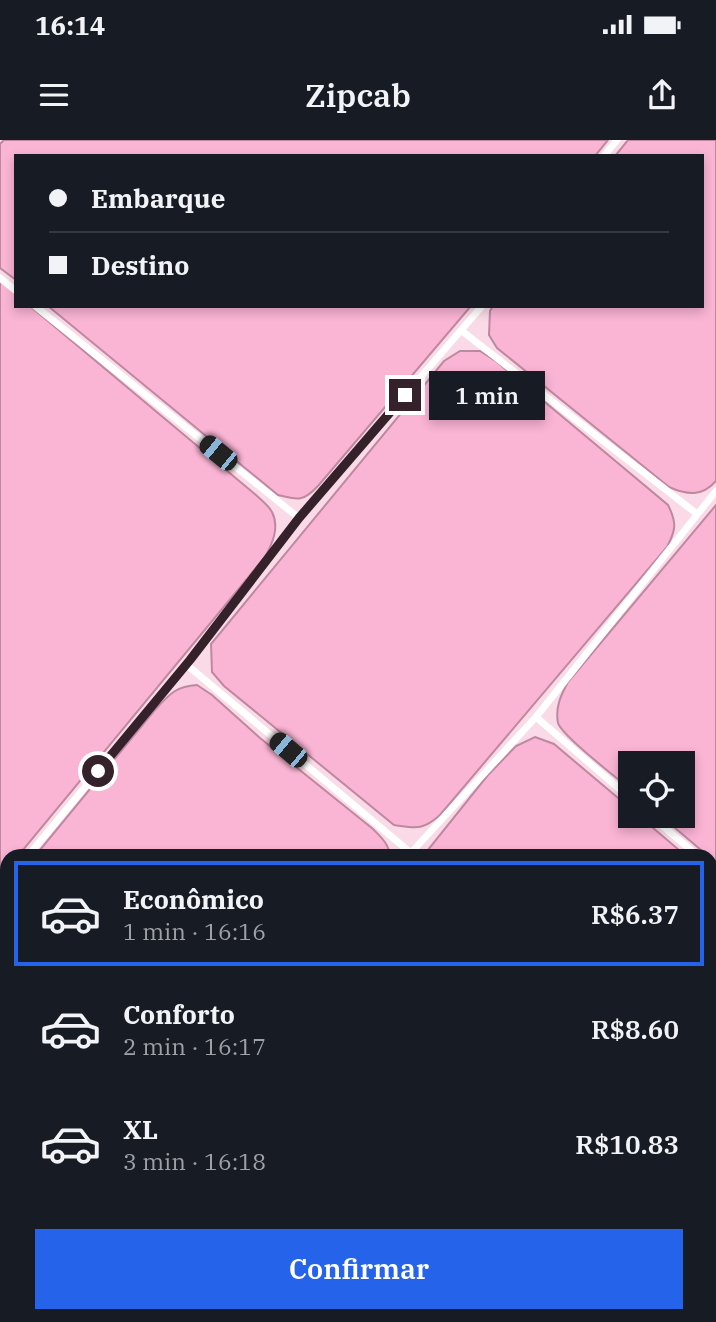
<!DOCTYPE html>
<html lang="pt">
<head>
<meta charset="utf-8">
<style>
	:root { --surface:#171b24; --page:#20242c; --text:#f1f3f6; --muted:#9ea1a6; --line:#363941; --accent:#2563eb }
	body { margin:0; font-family:"IBM Plex Serif",serif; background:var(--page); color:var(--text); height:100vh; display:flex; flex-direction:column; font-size:26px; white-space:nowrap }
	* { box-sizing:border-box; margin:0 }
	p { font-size:23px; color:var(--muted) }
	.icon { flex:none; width:38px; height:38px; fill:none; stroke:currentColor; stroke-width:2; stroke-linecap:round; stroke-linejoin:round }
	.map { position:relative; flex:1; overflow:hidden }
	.details { position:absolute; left:0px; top:709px; width:718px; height:474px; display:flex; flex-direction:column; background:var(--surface); border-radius:21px 21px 0 0; box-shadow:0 4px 10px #0003 }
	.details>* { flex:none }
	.top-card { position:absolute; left:14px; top:14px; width:690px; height:154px; border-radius:0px; box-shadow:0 4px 10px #0003; display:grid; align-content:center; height:154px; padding:0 35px; background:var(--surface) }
	.tools { position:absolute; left:618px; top:611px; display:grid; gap:14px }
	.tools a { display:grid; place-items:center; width:77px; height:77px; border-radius:0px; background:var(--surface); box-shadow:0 4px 10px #0003; font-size:35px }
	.end { position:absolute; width:32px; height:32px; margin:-16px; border:9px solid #34212a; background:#fff; box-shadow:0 0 0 4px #fff }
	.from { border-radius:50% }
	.bubble { position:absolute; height:49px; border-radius:0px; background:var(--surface); box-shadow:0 4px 10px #0003; font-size:23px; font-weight:600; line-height:49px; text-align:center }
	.car { position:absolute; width:21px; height:42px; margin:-21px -10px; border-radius:9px; box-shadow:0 0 5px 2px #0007; background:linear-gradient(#222 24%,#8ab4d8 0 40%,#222 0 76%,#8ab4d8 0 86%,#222 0) }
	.top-card b { display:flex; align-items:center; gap:24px; height:66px; font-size:26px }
	.top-card b+b { border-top:2px solid var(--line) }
	.top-card i { width:18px; height:18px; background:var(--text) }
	ul { padding:12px 0 0; list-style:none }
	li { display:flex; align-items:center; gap:21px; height:105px; margin:0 14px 10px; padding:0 21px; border:4px solid transparent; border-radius:0px }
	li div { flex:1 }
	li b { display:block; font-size:26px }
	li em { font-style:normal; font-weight:600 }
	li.current { border-color:var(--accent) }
	li>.icon { width:63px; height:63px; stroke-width:1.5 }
	.primary-button { display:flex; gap:14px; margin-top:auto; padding:14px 35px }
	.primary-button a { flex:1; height:80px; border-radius:0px; background:var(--accent); color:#fff; font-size:28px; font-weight:600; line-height:80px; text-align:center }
	.status { display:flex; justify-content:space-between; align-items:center; height:49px; padding:0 35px; background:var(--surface); direction:ltr }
	.status svg { height:19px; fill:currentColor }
	header { display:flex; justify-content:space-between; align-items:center; height:91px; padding:0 35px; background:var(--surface); font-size:32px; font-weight:600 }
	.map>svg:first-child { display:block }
</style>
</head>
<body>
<div class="status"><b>16:14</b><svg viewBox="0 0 49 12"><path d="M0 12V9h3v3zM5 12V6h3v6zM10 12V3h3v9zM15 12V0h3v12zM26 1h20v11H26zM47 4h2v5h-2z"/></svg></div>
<header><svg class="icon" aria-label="menu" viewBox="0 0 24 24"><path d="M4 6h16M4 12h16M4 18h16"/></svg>Zipcab<svg class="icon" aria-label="share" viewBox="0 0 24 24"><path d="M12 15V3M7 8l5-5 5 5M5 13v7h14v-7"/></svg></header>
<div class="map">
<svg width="716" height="1182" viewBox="0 0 716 1182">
	<rect width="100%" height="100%" fill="#fadae7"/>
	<path fill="#fab4d4" stroke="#bf88a1" stroke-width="2" d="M 4,0 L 608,0 L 595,16 L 16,16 L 16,140 L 0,128 L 0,4 Z
		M 628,0 L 716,0 L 716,341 C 702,357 687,355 669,347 L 497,208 L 489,195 L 490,171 L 493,166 L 702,166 L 702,16 L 615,16 Z
		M 0,141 L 16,154 L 16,166 L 30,166 L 256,355 C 261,360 269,366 272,372 C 280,388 272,404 265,417 L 18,716 L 7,716 L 7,728 L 0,737 Z
		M 48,166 L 471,166 L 318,346 C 303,362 298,360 278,355 Z
		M 460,211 L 480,211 L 497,222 L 668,365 C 677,383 676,390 667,407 L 440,675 C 422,691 416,688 394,685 L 224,546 L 212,532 L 211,504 L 444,221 Z
		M 716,365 L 716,722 L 710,716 L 708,716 L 661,676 L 682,676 L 682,623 L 630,623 L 630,649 C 617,638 562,596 558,583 C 555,567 561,555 568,542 Z
		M 197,545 L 212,555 L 260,598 L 373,689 C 381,697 389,704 390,716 L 35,716 L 154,571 C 168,556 175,546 197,545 Z
		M 535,597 L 554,604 L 630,668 L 630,676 L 639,676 L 686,716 L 423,716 L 488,635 L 516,606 Z
		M 711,736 L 716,741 L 716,1152 L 711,1159 Z
		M 7,750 L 7,932 L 0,926 L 0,758 Z
		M 307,1176 L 696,1176 L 691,1182 L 315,1182 Z"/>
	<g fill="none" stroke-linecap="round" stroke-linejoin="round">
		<path stroke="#fff" stroke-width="7" d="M 604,16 L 617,0
			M 0,138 L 16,151
			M 35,166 L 299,378
			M 462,191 L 697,374
			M 187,525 L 411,713
			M 536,577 L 630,658
			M 651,676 L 698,716
			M 28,716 L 190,520 L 299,378 L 482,166
			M 408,716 L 536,577 L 716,351
			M 710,726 L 716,731
			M 0,750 L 7,741
			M 0,934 L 7,940
			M 710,1171 L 716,1165
			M 294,1176 L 301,1182
			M 702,1182 L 706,1176"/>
	</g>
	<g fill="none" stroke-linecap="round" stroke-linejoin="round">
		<path stroke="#34212a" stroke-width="9" d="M 98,631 L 190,520 L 299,378 L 405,255"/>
	</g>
</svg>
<div class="tools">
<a><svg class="icon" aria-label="locate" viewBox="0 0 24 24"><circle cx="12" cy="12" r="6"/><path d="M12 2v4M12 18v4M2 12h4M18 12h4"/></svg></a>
</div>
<i class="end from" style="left:98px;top:631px"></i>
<i class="end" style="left:405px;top:255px"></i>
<div class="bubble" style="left:429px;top:231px;width:116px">1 min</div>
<i class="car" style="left:218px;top:313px;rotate:309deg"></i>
<i class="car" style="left:288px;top:610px;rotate:310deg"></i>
<div class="top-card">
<b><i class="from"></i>Embarque</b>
<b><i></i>Destino</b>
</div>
<section class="details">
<ul>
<li class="current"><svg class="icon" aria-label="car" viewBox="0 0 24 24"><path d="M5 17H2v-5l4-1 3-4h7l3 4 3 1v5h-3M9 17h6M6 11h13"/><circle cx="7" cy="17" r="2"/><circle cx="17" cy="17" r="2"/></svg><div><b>Econômico</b><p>1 min · 16:16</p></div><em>R$6.37</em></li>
<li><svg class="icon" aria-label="car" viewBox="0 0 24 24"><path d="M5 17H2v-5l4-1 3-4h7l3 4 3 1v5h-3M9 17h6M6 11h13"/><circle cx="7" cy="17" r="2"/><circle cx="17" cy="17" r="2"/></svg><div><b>Conforto</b><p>2 min · 16:17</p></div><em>R$8.60</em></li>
<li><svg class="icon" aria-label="car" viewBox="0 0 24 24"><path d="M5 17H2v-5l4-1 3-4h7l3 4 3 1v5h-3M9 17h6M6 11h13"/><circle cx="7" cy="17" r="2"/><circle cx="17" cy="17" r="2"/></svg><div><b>XL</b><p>3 min · 16:18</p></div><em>R$10.83</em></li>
</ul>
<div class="primary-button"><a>Confirmar</a></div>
</section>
</div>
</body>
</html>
